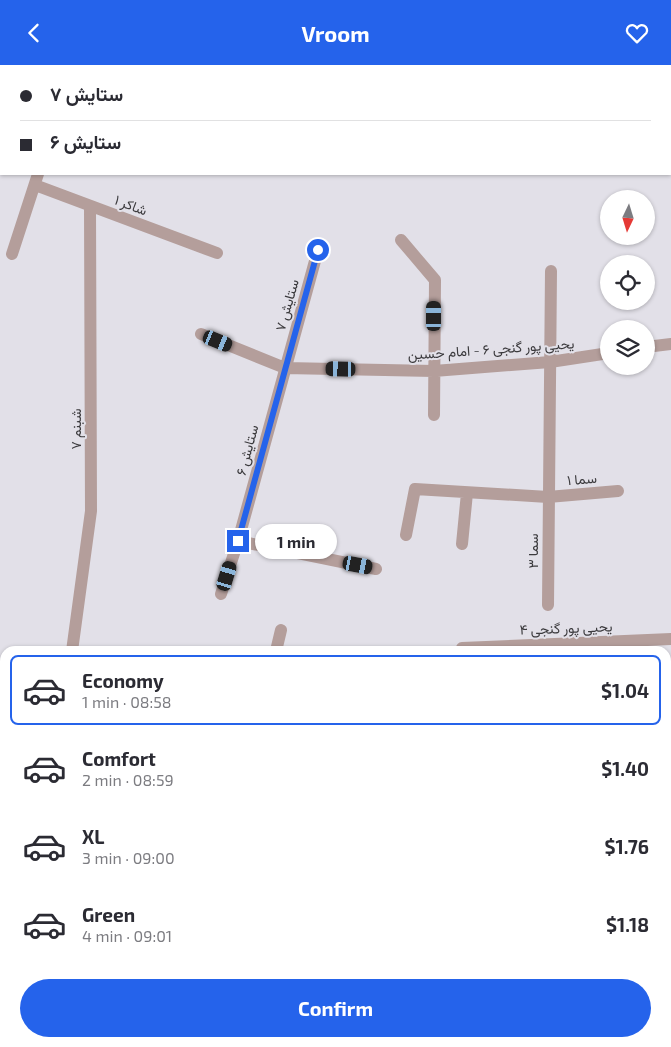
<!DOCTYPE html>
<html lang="en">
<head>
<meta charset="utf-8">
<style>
	:root { --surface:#fff; --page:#f7f7f7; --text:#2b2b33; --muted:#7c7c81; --line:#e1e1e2; --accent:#2563eb }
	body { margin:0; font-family:"Exo 2",Vazirmatn,sans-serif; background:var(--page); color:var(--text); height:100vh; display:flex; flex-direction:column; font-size:19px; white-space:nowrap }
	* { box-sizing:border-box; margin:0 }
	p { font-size:16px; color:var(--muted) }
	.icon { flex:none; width:28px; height:28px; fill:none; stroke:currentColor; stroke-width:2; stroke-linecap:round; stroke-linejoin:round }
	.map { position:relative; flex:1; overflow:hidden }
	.side { position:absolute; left:0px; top:581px; width:671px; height:401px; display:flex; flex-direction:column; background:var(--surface); border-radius:15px 15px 0 0; box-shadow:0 1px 4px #0004 }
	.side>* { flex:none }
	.banner { position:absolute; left:0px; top:0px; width:671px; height:110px; box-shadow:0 1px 4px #0004; display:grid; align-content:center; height:110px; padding:0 20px; background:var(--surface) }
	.needle { width:32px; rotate:184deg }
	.fabs { position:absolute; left:600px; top:125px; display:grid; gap:10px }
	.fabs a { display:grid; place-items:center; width:55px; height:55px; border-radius:50%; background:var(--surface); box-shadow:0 1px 4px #0004; font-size:25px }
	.end { position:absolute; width:22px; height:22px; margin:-11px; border:6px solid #2563eb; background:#fff; box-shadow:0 0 0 2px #fff }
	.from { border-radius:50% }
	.bubble { position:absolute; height:35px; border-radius:18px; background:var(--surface); box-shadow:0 1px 4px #0004; font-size:16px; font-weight:700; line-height:35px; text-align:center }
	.car { position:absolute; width:15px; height:30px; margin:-15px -8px; border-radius:6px; box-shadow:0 0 4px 1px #0007; background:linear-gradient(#222 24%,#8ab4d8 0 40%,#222 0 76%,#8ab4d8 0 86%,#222 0) }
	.banner b { display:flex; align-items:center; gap:18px; height:48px; font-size:19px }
	.banner b+b { border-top:1px solid var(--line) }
	.banner i { width:12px; height:12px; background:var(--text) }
	ul { padding:9px 0 0; list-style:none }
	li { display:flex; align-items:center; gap:15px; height:70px; margin:0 10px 8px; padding:0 10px; border:2px solid transparent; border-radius:8px }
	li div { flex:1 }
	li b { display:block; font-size:19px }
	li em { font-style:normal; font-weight:700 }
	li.active { border-color:var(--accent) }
	li>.icon { width:45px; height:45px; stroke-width:1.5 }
	.primary-button { display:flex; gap:10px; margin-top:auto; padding:10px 20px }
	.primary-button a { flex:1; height:58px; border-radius:30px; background:var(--accent); color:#fff; font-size:20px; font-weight:700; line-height:58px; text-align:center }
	header { display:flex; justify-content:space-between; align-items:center; height:65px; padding:0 20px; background:var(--accent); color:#fff; font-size:22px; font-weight:700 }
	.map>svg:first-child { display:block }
</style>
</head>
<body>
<header><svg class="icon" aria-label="back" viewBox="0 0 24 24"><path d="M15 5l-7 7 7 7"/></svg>Vroom<svg class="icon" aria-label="heart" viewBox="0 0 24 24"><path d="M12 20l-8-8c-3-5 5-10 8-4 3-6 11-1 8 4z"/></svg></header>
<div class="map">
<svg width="671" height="982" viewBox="0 0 671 982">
	<rect width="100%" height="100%" fill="#e2e0e8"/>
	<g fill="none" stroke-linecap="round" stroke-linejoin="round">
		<path stroke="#b49e9b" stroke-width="12" d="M 204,982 L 205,978"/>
		<path stroke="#b49e9b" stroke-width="12" d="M 197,0 L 200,1
			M 333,0 L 333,1
			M 444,0 L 448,1
			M 75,1 L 75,0
			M 377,1 L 377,0
			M 670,73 L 671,73
			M 0,74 L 1,74
			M 35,120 L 217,188
			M 401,175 L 435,215 L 434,350
			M 12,189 L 38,109
			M 201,269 L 285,303 L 434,306 L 550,297 L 609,288
			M 646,282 L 671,279
			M 406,470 L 415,424 L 548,432 L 618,426
			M 238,476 L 376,504
			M 462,479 L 467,428
			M 221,529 L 238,476 L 318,185
			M 548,540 L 551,206
			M 462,583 L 671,574
			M 72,586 L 91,446 L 90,141
			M 276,586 L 281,565
			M 628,978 L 628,982
			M 26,982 L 27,978
			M 112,982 L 113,978
			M 375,982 L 375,978
			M 546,982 L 546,978"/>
		<path stroke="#b49e9b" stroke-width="12" d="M 0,696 L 5,698
			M 666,802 L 671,802"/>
	</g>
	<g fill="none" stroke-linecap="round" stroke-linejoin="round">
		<path stroke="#2563eb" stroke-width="6" d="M 238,476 L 318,185"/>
	</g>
	<g text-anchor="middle" stroke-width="4" stroke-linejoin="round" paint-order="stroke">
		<g font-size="14" fill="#3b3a3d" stroke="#e2e0e8">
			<text transform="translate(131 140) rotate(21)" y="5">شاکر ۱</text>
			<text transform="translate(287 240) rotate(-74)" y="5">ستایش ۷</text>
			<text transform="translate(491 284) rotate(-4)" y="5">یحیی پور گنجی ۶ - امام حسین</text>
			<text transform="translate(76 364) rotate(-90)" y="5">شبنم ۷</text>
			<text transform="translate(247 385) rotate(-75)" y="5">ستایش ۶</text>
			<text transform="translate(582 414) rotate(-5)" y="5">سما ۱</text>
			<text transform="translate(533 486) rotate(-90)" y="5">سما ۳</text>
			<text transform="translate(566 563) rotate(-2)" y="5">یحیی پور گنجی ۴</text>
		</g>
	</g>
</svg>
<div class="fabs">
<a><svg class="needle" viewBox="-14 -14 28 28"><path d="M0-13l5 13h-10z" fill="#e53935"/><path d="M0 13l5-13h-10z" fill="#7c7c81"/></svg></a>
<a><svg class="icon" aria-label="locate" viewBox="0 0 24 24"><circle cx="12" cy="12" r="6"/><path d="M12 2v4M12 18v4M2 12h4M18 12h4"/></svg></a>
<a><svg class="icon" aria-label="layers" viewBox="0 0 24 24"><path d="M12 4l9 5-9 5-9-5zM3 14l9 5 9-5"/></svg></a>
</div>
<i class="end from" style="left:318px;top:185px"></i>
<i class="end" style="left:238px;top:476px"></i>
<div class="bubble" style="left:255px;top:459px;width:82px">1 min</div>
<i class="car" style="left:434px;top:251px;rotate:0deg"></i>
<i class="car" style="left:218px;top:276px;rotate:112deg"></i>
<i class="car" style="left:341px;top:304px;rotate:271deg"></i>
<i class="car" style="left:358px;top:500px;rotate:101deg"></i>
<i class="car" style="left:227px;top:511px;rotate:17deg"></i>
<div class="banner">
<b><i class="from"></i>ستایش ۷</b>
<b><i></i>ستایش ۶</b>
</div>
<section class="side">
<ul>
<li class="active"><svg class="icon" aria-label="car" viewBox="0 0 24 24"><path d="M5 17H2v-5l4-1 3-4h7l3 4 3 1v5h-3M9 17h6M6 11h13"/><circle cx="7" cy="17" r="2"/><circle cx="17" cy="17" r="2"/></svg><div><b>Economy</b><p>1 min · 08:58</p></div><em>$1.04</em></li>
<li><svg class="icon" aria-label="car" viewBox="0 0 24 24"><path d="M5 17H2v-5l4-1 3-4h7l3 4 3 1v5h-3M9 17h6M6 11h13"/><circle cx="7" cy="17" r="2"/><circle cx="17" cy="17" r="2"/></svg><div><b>Comfort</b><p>2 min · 08:59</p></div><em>$1.40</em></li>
<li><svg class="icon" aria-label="car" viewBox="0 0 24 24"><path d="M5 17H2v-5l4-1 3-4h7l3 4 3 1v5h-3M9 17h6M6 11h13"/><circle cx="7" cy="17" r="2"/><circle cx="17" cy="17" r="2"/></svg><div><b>XL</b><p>3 min · 09:00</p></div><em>$1.76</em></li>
<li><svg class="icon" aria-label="car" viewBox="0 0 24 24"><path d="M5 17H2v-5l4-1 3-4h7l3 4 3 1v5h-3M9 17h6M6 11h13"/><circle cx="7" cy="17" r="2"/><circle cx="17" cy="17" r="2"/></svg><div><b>Green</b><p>4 min · 09:01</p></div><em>$1.18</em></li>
</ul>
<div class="primary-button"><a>Confirm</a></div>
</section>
</div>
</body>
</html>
